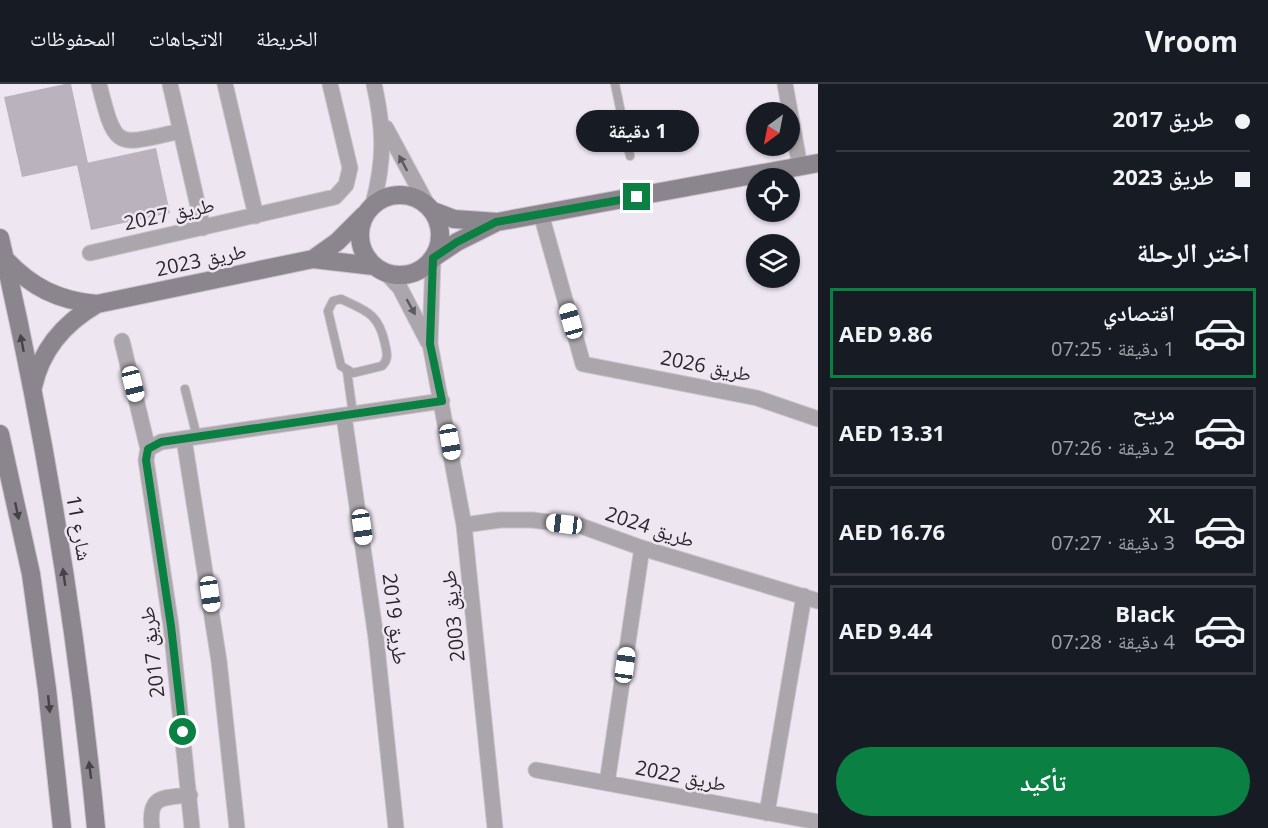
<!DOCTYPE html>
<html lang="ar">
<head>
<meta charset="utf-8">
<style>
	:root { --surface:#171b24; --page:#20242c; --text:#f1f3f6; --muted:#9ea1a6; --line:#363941; --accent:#0b8043 }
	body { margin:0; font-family:"Open Sans","Noto Naskh Arabic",sans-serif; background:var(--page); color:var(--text); direction:rtl; height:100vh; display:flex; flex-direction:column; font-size:22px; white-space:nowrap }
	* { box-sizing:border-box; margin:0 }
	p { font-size:20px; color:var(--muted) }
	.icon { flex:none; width:33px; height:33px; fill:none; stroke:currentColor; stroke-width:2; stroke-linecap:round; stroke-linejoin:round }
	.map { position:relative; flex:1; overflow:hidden; direction:ltr }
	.panel { display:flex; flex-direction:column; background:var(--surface); width:450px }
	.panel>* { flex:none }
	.banner { display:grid; align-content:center; height:132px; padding:0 18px; background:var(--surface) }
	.needle { width:39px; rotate:212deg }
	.tools { position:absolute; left:746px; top:18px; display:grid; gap:12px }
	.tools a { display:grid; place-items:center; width:54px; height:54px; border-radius:50%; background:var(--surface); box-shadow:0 2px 4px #0004; font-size:30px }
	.end { position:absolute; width:27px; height:27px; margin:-14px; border:8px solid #0b8043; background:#fff; box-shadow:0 0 0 3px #fff }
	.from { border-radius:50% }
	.bubble { position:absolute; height:42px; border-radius:21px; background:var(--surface); box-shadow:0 2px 4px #0004; font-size:20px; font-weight:700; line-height:42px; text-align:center; direction:rtl }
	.car { position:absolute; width:18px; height:36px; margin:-18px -9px; border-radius:8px; box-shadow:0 0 4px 2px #0007; background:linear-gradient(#fff 24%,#345 0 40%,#fff 0 76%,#345 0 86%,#fff 0) }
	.banner b { display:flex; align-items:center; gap:21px; height:57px; font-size:22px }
	.banner b+b { border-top:2px solid var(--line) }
	.banner i { width:15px; height:15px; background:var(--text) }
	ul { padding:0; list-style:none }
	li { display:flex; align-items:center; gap:18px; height:90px; margin:0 12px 9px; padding:0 6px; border:3px solid var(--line); border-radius:0px }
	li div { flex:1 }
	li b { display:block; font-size:22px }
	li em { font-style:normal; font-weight:700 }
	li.current { border-color:var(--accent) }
	li>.icon { width:54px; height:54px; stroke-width:1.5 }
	h2 { padding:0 18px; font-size:27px; line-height:72px }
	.primary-button { display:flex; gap:12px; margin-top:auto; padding:12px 18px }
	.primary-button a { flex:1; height:69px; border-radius:36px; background:var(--accent); color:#fff; font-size:24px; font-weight:700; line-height:69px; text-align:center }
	header { display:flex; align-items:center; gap:36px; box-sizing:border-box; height:84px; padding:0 30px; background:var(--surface); border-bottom:2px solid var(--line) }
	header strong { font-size:28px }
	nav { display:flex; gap:33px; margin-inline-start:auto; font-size:21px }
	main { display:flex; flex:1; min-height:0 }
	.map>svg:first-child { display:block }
</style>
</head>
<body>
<header>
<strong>Vroom</strong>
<nav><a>الخريطة</a><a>الاتجاهات</a><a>المحفوظات</a></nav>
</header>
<main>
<section class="panel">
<div class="banner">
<b><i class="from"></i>طريق 2017</b>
<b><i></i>طريق 2023</b>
</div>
<h2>اختر الرحلة</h2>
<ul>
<li class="current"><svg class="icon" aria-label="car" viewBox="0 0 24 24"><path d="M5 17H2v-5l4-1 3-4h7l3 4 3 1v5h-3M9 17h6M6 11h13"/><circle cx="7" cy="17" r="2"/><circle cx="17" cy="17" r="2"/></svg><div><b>اقتصادي</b><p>1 دقيقة · 07:25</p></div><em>AED 9.86</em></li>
<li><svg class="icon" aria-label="car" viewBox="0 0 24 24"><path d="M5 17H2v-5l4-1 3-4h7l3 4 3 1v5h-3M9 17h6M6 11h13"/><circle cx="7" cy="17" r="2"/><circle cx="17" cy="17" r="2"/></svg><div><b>مريح</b><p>2 دقيقة · 07:26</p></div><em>AED 13.31</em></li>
<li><svg class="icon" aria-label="car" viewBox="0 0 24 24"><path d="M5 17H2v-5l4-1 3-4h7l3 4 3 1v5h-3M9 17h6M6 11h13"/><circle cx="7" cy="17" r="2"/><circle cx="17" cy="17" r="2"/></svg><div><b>XL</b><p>3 دقيقة · 07:27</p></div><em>AED 16.76</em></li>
<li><svg class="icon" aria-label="car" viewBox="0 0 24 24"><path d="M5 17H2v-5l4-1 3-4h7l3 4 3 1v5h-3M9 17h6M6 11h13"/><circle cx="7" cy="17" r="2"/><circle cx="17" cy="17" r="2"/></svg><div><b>Black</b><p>4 دقيقة · 07:28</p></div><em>AED 9.44</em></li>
</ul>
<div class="primary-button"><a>تأكيد</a></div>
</section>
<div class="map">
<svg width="818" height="744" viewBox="0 0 818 744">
	<rect width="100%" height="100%" fill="#eee6f1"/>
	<path fill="#bab2bd" d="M 65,0 L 71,0 L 88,79 L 22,93 L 4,13 Z
		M 156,64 L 170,129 L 91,146 L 77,81 Z"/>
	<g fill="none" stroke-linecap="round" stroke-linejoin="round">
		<defs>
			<path id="lane" d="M 615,0 L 630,72
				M 341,215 C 367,227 379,230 385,260 C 387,269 389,275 382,282 L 353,289 L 341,282 L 328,227 L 333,217 Z
				M 347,287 L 353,330
				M 185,305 L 197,353"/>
			<path id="street" d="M 99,0 C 116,68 116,61 181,47
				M 170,0 L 203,144
				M 225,0 L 256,132
				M 785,0 L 800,83
				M 386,44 L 427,120
				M 373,120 C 385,75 384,45 374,0
				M 541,130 L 583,280 L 757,314 L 818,335
				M 90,169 L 335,113 L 346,101 L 350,84 L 330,0
				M 433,175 L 430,260 L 464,441 L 495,744
				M 386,189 L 400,204 L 428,258
				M 122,257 L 148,365
				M 344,332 L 376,554 L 396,744
				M 184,355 L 219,577 L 237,744
				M 464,441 L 500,436 L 532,436 L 581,442 L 642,464 L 818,517
				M 536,686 L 818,738
				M 607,699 L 642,464
				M 767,729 L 804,512
				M 152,744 C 148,711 162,714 190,711
				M 192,744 L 171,542 L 146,376 L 148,365 L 161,358 L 442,317"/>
			<path id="secondary" d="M360 151a40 40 0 1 1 80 0a40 40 0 1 1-80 0Z
				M 433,127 L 454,135 L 497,138 L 818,79
				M 0,154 C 45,348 77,546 96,744
				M 433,174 L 457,158 L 495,139
				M 5,175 C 31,203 59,217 97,220 L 313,175 L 374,182
				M 313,175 L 337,158 L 364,131
				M 33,303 C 41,266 64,239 97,220
				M 0,350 L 31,490 L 47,605 L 62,744"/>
		</defs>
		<use href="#lane" stroke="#cbc3cd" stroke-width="10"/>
		<use href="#street" stroke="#cbc3cd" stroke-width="17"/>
		<use href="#secondary" stroke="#cbc3cd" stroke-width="20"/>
		<use href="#lane" stroke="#aaa6ab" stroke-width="8"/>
		<use href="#street" stroke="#aaa6ab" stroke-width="15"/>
		<use href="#secondary" stroke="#8b868d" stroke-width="18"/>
	</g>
	<defs><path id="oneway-solid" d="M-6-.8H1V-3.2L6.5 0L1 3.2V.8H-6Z" transform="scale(1.5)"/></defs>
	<g fill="#5d595e">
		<use href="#oneway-solid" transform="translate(403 79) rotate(-118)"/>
		<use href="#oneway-solid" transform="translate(411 223) rotate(61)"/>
	</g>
	<g fill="#464348">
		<use href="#oneway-solid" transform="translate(22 259) rotate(-101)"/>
		<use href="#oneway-solid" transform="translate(17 427) rotate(78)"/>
		<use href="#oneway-solid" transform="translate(64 493) rotate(-98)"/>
		<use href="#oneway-solid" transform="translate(49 620) rotate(84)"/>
		<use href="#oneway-solid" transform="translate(90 686) rotate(-97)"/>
	</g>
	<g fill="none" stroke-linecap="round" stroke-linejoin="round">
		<path stroke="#0b8043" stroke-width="8" d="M 183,648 L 171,542 L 146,376 L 148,365 L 161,358 L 442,317 L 430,260 L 433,174 L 457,158 L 496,138 L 637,113"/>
	</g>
	<g text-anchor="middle" stroke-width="5" stroke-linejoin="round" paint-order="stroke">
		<g font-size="20" fill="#29262a" stroke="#eee6f1">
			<text transform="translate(169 130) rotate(-12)" y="7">طريق 2027</text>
			<text transform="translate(201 176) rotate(-12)" y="7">طريق 2023</text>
			<text transform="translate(706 282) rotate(11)" y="7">طريق 2026</text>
			<text transform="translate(650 443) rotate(18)" y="7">طريق 2024</text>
			<text transform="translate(79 444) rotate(80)" y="7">شارع 11</text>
			<text transform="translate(453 532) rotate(-96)" y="7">طريق 2003</text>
			<text transform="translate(395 535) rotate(83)" y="7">طريق 2019</text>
			<text transform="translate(152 568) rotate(-97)" y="7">طريق 2017</text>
			<text transform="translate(681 692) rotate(11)" y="7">طريق 2022</text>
		</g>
	</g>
</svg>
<div class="tools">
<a><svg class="needle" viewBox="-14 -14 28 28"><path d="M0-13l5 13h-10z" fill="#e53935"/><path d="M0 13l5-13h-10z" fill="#9ea1a6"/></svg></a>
<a><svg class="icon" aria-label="locate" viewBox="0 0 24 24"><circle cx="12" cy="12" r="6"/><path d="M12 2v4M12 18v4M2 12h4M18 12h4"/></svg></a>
<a><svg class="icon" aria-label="layers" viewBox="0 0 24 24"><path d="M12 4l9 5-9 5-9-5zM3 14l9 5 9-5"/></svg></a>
</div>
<i class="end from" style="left:183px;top:648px"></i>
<i class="end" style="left:637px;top:113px"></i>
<div class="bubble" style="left:576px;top:26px;width:123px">1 دقيقة</div>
<i class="car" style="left:571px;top:237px;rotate:344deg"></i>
<i class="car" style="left:133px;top:300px;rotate:166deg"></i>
<i class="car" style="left:450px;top:358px;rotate:170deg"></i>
<i class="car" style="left:564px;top:440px;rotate:277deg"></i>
<i class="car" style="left:362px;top:443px;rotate:172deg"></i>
<i class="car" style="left:210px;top:510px;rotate:172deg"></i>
<i class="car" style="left:625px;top:581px;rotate:8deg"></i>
</div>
</main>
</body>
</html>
